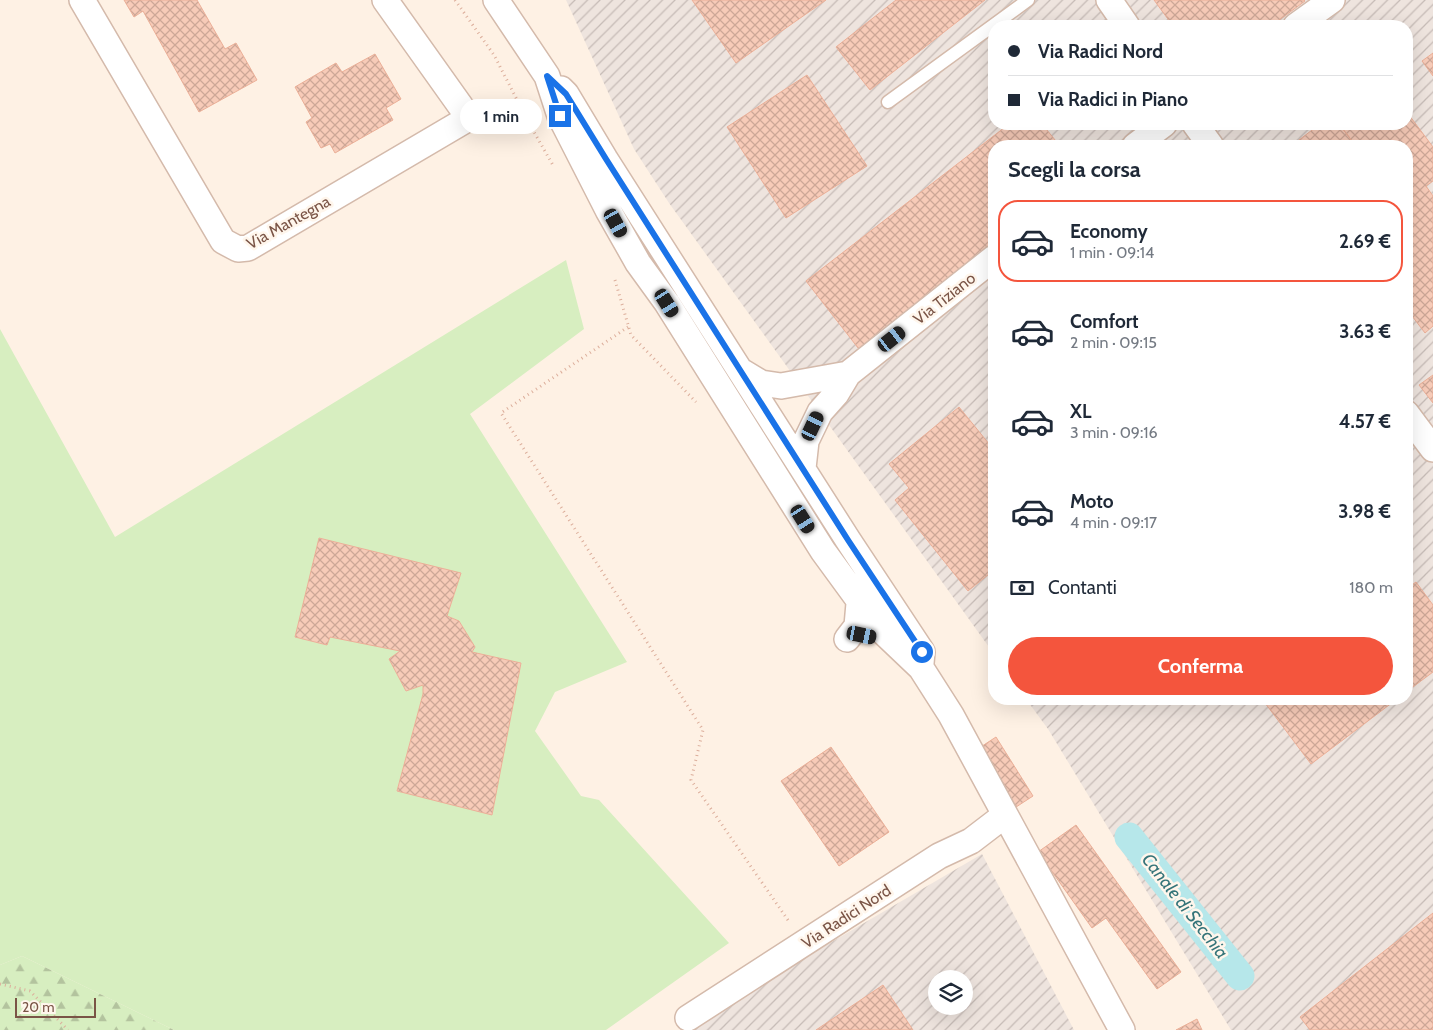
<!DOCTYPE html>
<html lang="it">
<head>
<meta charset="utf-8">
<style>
	:root { --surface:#fff; --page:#f2f2f3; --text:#1f2937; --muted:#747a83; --line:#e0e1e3; --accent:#f4553d }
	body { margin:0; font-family:Cabin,sans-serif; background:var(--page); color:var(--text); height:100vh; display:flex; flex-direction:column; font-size:19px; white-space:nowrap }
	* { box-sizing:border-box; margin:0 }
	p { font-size:16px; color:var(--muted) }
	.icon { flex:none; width:28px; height:28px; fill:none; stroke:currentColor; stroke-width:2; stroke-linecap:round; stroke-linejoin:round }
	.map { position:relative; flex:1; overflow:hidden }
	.side { position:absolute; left:988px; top:140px; width:425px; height:565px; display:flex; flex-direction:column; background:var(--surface); border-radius:20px; box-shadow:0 5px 20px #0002 }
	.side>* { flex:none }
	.hud { position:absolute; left:988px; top:20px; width:425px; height:110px; border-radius:20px; box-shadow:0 5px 20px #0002; display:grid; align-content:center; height:110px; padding:0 20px; background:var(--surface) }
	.fabs { position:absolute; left:928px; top:970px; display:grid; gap:10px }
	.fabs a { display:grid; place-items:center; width:45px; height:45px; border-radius:50%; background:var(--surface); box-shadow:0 5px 20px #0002; font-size:25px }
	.scale { position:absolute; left:15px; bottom:12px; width:81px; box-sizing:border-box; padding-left:5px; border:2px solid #7a5446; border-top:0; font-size:14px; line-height:18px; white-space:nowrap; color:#7a5446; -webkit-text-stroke:4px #fff6ec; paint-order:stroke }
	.end { position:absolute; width:22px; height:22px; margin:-11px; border:6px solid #1a73e8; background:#fff; box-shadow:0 0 0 2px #fff }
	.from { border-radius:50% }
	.bubble { position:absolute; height:35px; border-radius:18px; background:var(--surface); box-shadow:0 5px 20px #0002; font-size:16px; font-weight:700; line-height:35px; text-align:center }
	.car { position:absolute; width:15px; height:30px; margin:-15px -8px; border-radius:6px; box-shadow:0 0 4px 1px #0007; background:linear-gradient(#222 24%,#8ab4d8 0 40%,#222 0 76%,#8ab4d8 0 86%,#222 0) }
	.hud b { display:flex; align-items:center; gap:18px; height:48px; font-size:19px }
	.hud b+b { border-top:1px solid var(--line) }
	.hud i { width:12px; height:12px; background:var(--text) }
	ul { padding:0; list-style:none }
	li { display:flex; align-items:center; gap:15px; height:82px; margin:0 10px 8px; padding:0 10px; border:2px solid transparent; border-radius:20px }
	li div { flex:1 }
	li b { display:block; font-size:19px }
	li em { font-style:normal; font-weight:700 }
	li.on { border-color:var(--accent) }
	li>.icon { width:45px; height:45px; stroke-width:1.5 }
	h2 { padding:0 20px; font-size:22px; line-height:60px }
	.pay { display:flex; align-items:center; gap:12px; height:55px; padding:0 20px; font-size:19px }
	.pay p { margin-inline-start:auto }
	.cta { display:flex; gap:10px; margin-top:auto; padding:10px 20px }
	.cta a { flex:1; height:58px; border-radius:30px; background:var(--accent); color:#fff; font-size:20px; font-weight:700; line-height:58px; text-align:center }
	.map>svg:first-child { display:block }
</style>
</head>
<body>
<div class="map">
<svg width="1433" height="1030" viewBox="0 0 1433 1030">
	<defs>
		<pattern id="industrial-furrows" width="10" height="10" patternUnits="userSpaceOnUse" patternTransform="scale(1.25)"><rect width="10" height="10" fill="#eee4de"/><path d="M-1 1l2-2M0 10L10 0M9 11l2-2" fill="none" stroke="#c6bbb6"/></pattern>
		<pattern id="forest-firs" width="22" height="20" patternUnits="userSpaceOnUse" patternTransform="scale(1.25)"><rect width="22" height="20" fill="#d7eec0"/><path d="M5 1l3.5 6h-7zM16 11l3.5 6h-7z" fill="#b3c39e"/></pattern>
		<pattern id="building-cross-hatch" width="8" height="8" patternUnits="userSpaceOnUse" patternTransform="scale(1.25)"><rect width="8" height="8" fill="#f7cbb8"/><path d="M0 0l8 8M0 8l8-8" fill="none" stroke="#cda797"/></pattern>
	</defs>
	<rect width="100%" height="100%" fill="#fef1e4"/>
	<path fill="url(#industrial-furrows)" fill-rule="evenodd" d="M 566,0 L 1433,0 L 1433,1030 L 1231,1030 L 1048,729 L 1026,699 L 1406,699 L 1406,146 L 994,146 L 994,654 L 669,203 L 634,149 ZM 994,26 L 1406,26 L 1406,124 L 994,124 Z
		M 982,854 L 1074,1030 L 681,1030 ZM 936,979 L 964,979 L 964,1006 L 936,1006 Z"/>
	<path fill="#d7eec0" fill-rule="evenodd" d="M 566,260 L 584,329 L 470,414 L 627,662 L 555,692 L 535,731 L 581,796 L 599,800 L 729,943 L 606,1030 L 174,1030 L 22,956 L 0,965 L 0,329 L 115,537 ZM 319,538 L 461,573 L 447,616 L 459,621 L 475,647 L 472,652 L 521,663 L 492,815 L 397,791 L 423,694 L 423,685 L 406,691 L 389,659 L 400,651 L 330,637 L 326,645 L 295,637 Z"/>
	<path fill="url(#forest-firs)" d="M 22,956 L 174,1030 L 0,1030 L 0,965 Z"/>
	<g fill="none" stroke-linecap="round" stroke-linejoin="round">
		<path stroke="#b6e7ea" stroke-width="29" d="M 1129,837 L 1240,976"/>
	</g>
	<path fill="url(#building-cross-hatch)" stroke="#ebaf97" d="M 124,0 L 197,0 L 225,49 L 236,43 L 257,80 L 199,112 L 143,11 L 134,17 Z
		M 692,0 L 826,0 L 736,63 Z
		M 896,0 L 985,0 L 870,90 L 836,47 Z
		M 1154,0 L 1304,0 L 1305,1 L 1271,26 L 1173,26 Z
		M 1433,53 L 1433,76 L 1422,61 Z
		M 375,54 L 401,99 L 386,108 L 393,120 L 335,153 L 330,144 L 321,148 L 306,122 L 312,118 L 295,87 L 336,63 L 342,72 Z
		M 807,75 L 867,166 L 786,218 L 727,127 Z
		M 1406,111 L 1433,147 L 1433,181 L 1426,186 L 1433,196 L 1433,326 L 1425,333 L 1406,308 L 1406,146 L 1356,146 L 1339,124 L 1406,124 Z
		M 1009,124 L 1042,124 L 1060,146 L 994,146 L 994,251 L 862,353 L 806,281 Z
		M 1320,124 L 1339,124 L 1356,146 L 1297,146 L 1295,143 Z
		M 1433,375 L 1433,403 L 1419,385 Z
		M 959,407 L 994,450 L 994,570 L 968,591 L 895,500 L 909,488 L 889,464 Z
		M 319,538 L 461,573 L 447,616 L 459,621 L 475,647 L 472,652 L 521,663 L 492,815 L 397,791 L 423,694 L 423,685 L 406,691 L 389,659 L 400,651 L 330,637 L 327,645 L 295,637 Z
		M 1416,582 L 1433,605 L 1433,672 L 1406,692 L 1406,589 Z
		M 1262,699 L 1397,699 L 1311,764 Z
		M 996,737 L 1033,796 L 1010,811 L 973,752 Z
		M 831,747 L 889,832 L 839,866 L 781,781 Z
		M 1076,825 L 1181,972 L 1157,989 L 1106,918 L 1092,928 L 1038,852 Z
		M 1433,913 L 1433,1030 L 1310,1030 L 1300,1017 Z
		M 883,985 L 913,1030 L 816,1030 Z
		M 1197,1019 L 1202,1030 L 1176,1030 Z"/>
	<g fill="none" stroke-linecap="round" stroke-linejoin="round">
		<defs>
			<path id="lane" d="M 888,102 L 1028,0"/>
			<path id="street" d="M 82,0 L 223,241 L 238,249 L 248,248 L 469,118 L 385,0
				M 496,0 L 547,76 L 560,116 L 608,210 L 638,263 L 667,303 L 823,551 L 880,629 L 921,668 L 951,715 L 1122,1030
				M 1109,0 L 1127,26
				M 1296,26 L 1332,0
				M 561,89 L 566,94 L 605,159 L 848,540 L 922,652 L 921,663
				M 1195,124 L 1211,146
				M 1135,146 L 1164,124
				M 741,371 L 761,383 L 781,386 L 848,374
				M 1406,413 L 1433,449
				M 803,468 L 806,441 L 820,412 L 836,394 L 848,374 L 994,258
				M 847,639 L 857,626 L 860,592
				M 688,1018 L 939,856 L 971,841 L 1005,815"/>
		</defs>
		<use href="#lane" stroke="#d4baab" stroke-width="15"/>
		<use href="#street" stroke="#d4baab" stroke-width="28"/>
		<path stroke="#dcae9b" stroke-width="3" stroke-dasharray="1 4" stroke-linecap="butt" d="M 455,0 L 494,55 L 530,125 L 554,167
			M 615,280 L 631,335 L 696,402
			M 628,327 L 501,413 L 703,730 L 691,780 L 790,923
			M 0,984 L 30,991 L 68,1030"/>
		<use href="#lane" stroke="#fff" stroke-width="12"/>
		<use href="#street" stroke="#fff" stroke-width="25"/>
	</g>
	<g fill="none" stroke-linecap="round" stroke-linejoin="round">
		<path stroke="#1a73e8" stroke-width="6" d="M 560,116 L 547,76 L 566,94 L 606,159 L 848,540 L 922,652"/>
	</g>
	<g text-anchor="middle" stroke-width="5" stroke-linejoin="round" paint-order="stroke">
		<g font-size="16" fill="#7a5446" stroke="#fff6ec">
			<text transform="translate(288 222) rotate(-29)" y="6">Via Mantegna</text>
			<text transform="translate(944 298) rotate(-38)" y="6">Via Tiziano</text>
			<text transform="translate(846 916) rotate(-33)" y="6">Via Radici Nord</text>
		</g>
		<g font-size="18" font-style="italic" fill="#357479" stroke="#fff6ec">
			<text transform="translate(1185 906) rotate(52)" y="6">Canale di Secchia</text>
		</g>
	</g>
</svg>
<div class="fabs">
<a><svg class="icon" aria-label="layers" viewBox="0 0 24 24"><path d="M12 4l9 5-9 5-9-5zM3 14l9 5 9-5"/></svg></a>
</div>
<div class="scale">20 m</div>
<i class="end from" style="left:922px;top:652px"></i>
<i class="end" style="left:560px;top:116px"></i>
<div class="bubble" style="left:460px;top:99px;width:82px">1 min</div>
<i class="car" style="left:616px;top:223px;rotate:151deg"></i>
<i class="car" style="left:667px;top:303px;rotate:148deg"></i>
<i class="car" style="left:892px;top:339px;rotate:52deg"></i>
<i class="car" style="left:813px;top:426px;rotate:25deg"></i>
<i class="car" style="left:803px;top:519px;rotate:148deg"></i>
<i class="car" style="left:862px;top:635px;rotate:102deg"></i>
<div class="hud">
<b><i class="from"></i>Via Radici Nord</b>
<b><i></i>Via Radici in Piano</b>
</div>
<section class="side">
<h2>Scegli la corsa</h2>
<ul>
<li class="on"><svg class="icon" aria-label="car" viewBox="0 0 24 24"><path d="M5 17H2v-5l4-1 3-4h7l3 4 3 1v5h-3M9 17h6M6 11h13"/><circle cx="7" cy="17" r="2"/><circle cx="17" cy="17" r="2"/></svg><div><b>Economy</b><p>1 min · 09:14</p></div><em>2.69 €</em></li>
<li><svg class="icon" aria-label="car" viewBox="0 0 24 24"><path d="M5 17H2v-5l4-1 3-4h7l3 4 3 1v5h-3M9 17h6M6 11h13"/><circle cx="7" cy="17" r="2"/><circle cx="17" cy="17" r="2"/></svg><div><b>Comfort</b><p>2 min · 09:15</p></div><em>3.63 €</em></li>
<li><svg class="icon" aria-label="car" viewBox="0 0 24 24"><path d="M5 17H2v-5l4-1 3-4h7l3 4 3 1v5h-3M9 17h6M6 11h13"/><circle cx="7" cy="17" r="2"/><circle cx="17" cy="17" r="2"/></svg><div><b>XL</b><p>3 min · 09:16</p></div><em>4.57 €</em></li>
<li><svg class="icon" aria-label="car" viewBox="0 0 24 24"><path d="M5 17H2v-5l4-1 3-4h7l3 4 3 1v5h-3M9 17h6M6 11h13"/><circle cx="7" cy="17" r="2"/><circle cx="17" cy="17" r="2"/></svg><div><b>Moto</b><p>4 min · 09:17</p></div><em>3.98 €</em></li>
</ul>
<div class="pay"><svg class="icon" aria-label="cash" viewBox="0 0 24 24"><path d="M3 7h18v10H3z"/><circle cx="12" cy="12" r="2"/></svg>Contanti<p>180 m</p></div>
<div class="cta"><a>Conferma</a></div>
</section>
</div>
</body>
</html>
